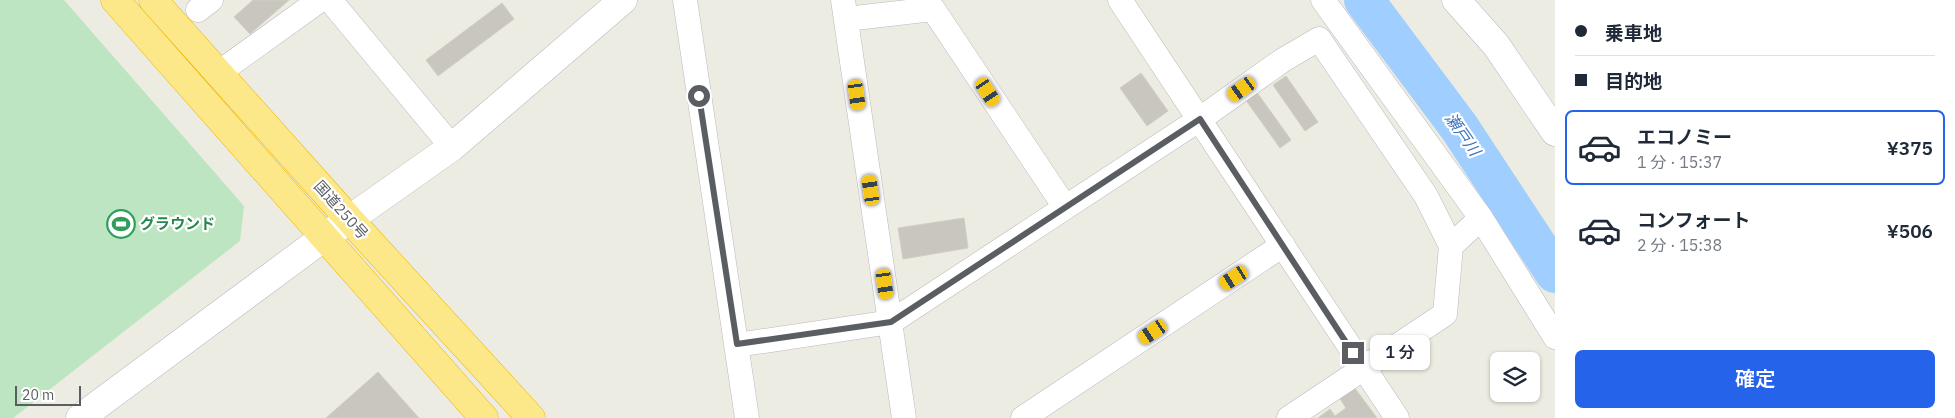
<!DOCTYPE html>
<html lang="ja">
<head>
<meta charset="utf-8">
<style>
	:root { --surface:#fff; --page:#f2f2f3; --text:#1f2937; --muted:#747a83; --line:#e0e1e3; --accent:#2563eb }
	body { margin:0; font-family:"IBM Plex Sans","Noto Sans JP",sans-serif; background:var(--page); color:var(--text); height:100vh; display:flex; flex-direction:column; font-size:19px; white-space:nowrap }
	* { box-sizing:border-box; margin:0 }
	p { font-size:16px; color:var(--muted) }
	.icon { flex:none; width:28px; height:28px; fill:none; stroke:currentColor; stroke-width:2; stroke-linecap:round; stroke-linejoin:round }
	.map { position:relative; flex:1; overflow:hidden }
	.panel { display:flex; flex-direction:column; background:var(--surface); width:400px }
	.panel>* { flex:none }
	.guide { display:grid; align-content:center; height:110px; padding:0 20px; background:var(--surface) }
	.fabs { position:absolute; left:1490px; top:352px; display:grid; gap:10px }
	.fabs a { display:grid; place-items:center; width:50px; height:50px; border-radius:8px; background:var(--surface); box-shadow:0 1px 4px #0004; font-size:25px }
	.scale { position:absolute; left:15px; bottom:12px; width:66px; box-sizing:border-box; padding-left:5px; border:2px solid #5a5e63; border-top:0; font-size:14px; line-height:18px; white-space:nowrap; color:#5a5e63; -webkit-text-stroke:4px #fff; paint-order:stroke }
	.end { position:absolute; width:22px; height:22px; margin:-11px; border:6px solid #5a5e63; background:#fff; box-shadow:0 0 0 2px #fff }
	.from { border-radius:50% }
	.bubble { position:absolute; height:35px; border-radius:8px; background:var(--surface); box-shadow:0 1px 4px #0004; font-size:16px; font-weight:600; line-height:35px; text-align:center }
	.car { position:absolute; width:15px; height:30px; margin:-15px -8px; border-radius:6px; box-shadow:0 0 4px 1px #0007; background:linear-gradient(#f5c518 24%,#345 0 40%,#f5c518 0 76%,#345 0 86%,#f5c518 0) }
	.guide b { display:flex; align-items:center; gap:18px; height:48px; font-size:19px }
	.guide b+b { border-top:1px solid var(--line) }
	.guide i { width:12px; height:12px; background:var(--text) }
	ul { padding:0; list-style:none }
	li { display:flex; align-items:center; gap:15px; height:75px; margin:0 10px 8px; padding:0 10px; border:2px solid transparent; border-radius:8px }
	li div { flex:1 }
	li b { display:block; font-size:19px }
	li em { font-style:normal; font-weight:600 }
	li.current { border-color:var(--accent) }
	li>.icon { width:45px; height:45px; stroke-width:1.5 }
	.cta { display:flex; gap:10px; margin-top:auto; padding:10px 20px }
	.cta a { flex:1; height:58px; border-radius:8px; background:var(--accent); color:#fff; font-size:20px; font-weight:600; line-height:58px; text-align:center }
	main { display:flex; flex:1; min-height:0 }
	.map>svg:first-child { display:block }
</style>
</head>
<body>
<main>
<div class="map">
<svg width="1555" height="418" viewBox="0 0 1555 418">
	<rect width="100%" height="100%" fill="#edece2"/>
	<path fill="#bee5c1" d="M 0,0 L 64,0 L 244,206 L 240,241 L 13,418 L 0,418 Z"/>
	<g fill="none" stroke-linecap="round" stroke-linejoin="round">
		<path stroke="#a0cfff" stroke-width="40" d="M 1364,0 L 1459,127 L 1555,273"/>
	</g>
	<path fill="#c8c6bf" stroke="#d2cec0" d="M 253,0 L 289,0 L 250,34 L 234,17 Z
		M 502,3 L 514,19 L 438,76 L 426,60 Z
		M 1141,73 L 1168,111 L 1147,126 L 1120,88 Z
		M 1286,76 L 1318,122 L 1305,131 L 1273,85 Z
		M 1256,91 L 1291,140 L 1280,148 L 1245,99 Z
		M 964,218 L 968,248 L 903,259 L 898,228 Z
		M 378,372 L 419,418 L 326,418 Z
		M 1354,387 L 1377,418 L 1318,418 L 1330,409 L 1335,416 L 1346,408 L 1339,397 Z"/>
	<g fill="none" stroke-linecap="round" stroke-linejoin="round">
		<defs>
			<path id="street" d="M 330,0 L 452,147
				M 685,0 L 747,418
				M 843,0 L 904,418
				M 1120,0 L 1397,418
				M 1323,0 L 1481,218 L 1555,337
				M 198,10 L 211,0
				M 846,19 L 933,9 L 1065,207
				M 217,74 L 320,0
				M 1451,246 L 1481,218
				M 737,345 L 891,322 L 1200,119 L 1283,60 L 1319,39 L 1426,196 L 1451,246 L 1445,314 L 1289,418
				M 1023,418 L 1283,245"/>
			<path id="secondary" d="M 1456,0 L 1496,45 L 1555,132
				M 80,418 L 323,238 L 452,147 L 623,0"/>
			<path id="highway" d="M 115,0 L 484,418
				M 153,0 L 350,220 L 531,418"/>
		</defs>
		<use href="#street" stroke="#b7babf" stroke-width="25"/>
		<use href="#secondary" stroke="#b8bbc1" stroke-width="29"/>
		<use href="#highway" stroke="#efb600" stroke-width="29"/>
		<use href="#street" stroke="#fff" stroke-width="24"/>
		<use href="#secondary" stroke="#fff" stroke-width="28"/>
		<use href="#highway" stroke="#fde889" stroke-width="28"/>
	</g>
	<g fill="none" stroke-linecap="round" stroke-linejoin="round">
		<path stroke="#5a5e63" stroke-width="6" d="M 699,96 L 737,344 L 891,322 L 1200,119 L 1353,353"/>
	</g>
	<defs>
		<symbol id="stadium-ring" viewBox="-11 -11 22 22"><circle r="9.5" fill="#fff" stroke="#2e9e5b" stroke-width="1.5"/><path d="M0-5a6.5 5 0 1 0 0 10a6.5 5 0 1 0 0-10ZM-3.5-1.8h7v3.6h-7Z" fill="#2e9e5b"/></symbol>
	</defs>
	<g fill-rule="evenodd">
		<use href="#stadium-ring" x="105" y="208" width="32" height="32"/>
	</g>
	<g text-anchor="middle" stroke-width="4.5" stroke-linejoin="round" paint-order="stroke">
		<g font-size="15" fill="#5a5e63" stroke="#fff">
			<text transform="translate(341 210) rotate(48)" y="5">国道250号</text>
		</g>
		<g font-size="15" font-weight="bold" fill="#27864d" stroke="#fff" text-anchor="start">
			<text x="140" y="229">グラウンド</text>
		</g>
		<g font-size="16" font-style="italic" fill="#4073ba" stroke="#fff">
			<text transform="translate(1463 134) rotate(55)" y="6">瀬戸川</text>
		</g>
	</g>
</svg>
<div class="fabs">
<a><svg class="icon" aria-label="layers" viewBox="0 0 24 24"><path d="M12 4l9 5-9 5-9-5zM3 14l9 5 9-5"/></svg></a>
</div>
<div class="scale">20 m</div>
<i class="end from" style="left:699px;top:96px"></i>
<i class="end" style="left:1353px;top:353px"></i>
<div class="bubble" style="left:1370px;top:335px;width:60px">1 分</div>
<i class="car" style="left:1242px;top:89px;rotate:235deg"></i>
<i class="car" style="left:988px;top:92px;rotate:147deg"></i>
<i class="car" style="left:857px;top:95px;rotate:172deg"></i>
<i class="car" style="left:871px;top:190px;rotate:352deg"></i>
<i class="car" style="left:1234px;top:278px;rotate:237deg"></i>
<i class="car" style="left:885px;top:284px;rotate:172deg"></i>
<i class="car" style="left:1153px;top:332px;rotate:236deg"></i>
</div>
<section class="panel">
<div class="guide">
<b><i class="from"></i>乗車地</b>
<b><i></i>目的地</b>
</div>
<ul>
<li class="current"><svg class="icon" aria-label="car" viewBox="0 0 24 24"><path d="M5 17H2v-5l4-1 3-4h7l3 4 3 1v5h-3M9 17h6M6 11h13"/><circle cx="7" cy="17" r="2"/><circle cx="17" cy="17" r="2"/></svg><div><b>エコノミー</b><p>1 分 · 15:37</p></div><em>¥375</em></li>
<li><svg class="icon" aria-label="car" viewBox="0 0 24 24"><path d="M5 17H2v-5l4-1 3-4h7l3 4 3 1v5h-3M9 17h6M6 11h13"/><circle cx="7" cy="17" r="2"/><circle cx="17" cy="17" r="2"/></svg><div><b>コンフォート</b><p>2 分 · 15:38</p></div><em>¥506</em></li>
</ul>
<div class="cta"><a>確定</a></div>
</section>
</main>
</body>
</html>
